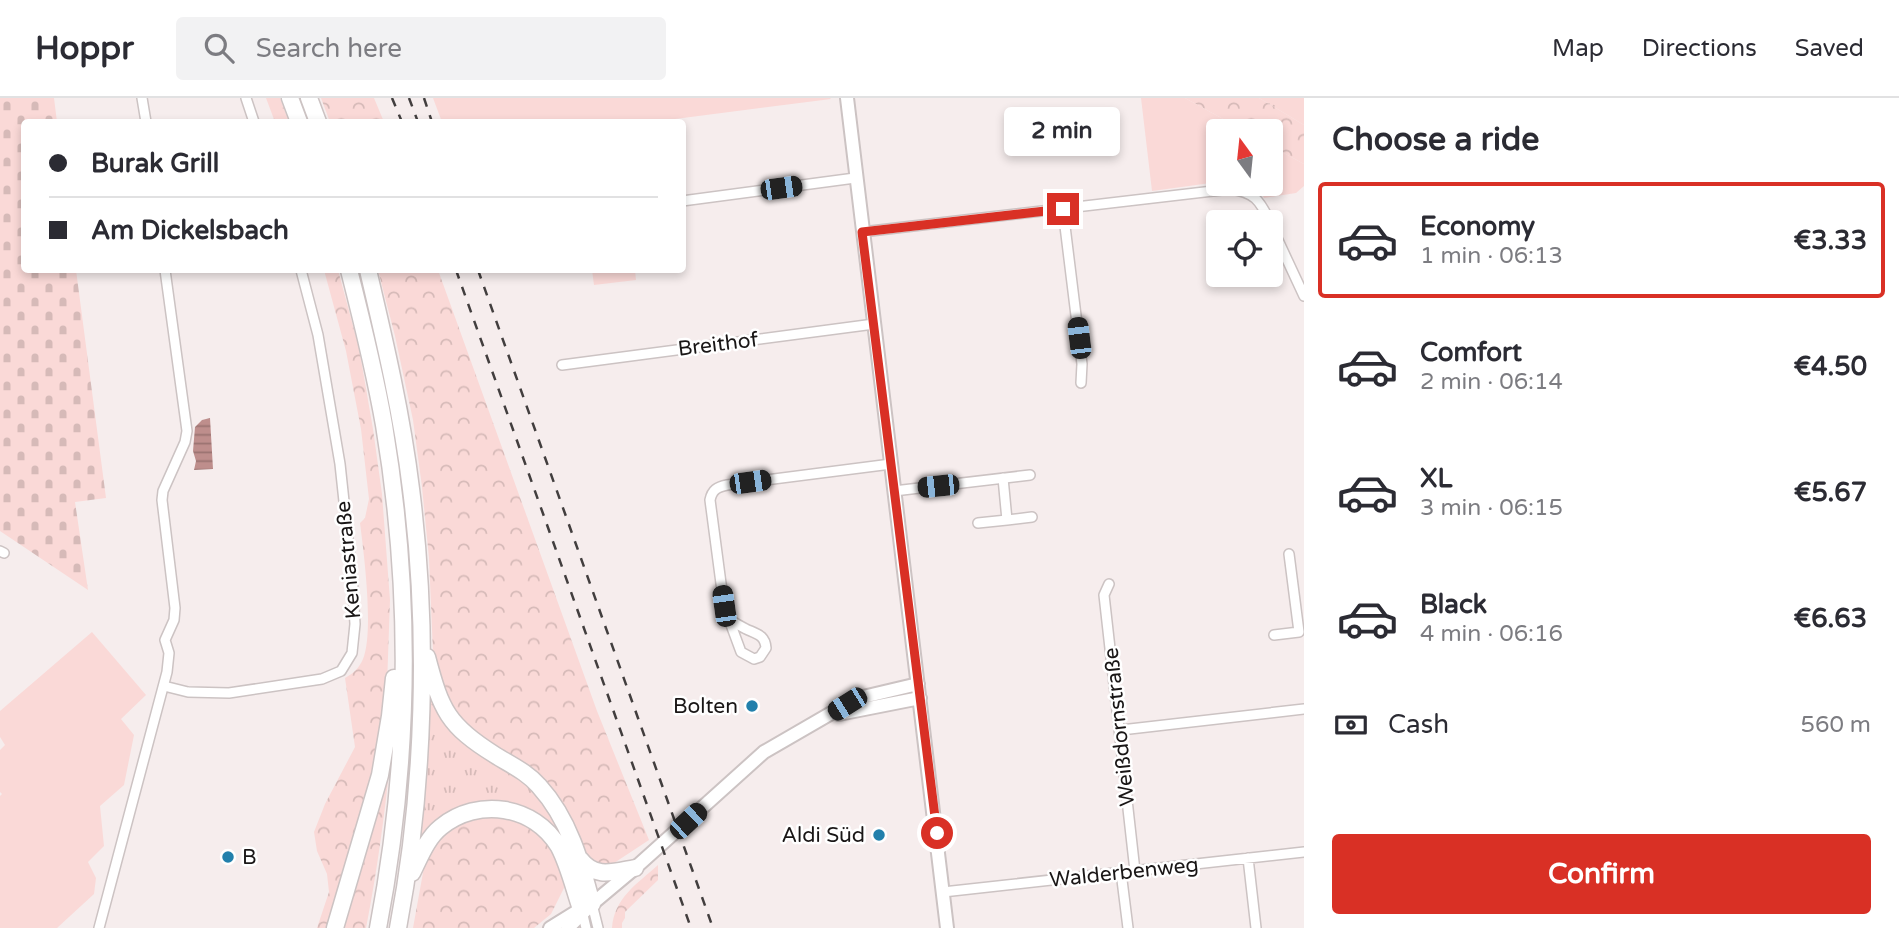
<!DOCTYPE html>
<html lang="en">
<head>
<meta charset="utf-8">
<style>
	:root { --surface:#fff; --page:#f2f2f3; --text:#2b2b33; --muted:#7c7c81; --line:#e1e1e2; --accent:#d93025 }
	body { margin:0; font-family:"Varela Round",sans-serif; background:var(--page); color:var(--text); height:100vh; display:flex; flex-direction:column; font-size:26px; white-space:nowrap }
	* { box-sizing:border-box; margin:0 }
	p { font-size:23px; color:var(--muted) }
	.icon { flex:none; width:38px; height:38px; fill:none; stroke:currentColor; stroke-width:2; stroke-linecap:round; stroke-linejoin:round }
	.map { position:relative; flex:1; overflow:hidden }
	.drawer { display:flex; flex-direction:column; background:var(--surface); width:595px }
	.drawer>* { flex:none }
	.guide { position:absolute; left:21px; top:21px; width:665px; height:154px; border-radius:7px; box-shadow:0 4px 10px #0003; display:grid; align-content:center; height:154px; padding:0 28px; background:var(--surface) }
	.needle { width:46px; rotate:345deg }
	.buttons { position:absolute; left:1206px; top:21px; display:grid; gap:14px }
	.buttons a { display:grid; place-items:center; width:77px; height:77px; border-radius:7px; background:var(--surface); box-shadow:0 4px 10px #0003; font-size:35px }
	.end { position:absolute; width:32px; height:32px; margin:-16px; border:9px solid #d93025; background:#fff; box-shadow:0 0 0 4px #fff }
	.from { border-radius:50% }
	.bubble { position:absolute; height:49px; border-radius:7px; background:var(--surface); box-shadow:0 4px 10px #0003; font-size:23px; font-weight:700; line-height:49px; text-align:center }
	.car { position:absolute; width:21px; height:42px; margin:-21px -10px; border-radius:9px; box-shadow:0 0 5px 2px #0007; background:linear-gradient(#222 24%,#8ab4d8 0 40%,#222 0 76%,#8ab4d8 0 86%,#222 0) }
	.guide b { display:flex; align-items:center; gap:24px; height:66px; font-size:26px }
	.guide b+b { border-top:2px solid var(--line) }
	.guide i { width:18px; height:18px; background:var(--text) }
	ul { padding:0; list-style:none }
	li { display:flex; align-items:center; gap:21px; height:116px; margin:0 14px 10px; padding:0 14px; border:4px solid transparent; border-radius:7px }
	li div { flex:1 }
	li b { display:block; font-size:26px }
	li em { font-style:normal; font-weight:700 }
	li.on { border-color:var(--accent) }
	li>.icon { width:63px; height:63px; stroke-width:1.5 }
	h2 { padding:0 28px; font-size:32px; line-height:84px }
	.pay { display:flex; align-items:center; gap:18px; height:77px; padding:0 28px; font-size:26px }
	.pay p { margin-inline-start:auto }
	.button { display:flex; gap:14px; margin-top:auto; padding:14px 28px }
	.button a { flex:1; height:80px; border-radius:7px; background:var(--accent); color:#fff; font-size:28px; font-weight:700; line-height:80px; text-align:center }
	header { display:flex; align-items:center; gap:42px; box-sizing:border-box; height:98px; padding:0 35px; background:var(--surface); border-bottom:2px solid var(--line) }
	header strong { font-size:33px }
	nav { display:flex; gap:38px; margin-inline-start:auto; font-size:24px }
	.search { width:490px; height:63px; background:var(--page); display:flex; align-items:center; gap:18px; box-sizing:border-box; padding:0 24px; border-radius:7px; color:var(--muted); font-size:26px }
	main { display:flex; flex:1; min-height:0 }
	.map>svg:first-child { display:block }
</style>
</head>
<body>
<header>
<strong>Hoppr</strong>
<div class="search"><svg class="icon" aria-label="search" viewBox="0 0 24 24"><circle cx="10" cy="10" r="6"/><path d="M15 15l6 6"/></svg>Search here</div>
<nav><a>Map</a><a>Directions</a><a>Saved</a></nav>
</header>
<main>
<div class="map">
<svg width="1304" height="830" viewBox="0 0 1304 830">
	<defs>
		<pattern id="grass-tufts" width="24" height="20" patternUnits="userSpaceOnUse" patternTransform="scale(1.75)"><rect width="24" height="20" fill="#fad9d7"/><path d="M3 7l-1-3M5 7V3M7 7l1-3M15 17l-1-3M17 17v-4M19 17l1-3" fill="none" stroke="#d6bab8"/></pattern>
		<pattern id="forest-crowns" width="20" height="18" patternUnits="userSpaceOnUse" patternTransform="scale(1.75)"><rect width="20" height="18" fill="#fad9d7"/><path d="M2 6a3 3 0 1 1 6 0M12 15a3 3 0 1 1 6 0" fill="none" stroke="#d6bab8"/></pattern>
		<pattern id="cemetery-stones" width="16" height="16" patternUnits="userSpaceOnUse" patternTransform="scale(1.75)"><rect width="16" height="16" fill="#fad9d7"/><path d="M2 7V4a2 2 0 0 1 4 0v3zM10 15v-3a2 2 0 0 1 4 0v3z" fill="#d6bab8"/></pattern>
		<pattern id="water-rules" width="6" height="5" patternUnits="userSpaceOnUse" patternTransform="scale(1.75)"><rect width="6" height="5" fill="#be8e8c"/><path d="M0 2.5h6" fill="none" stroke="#9a7371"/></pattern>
	</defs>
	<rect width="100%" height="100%" fill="#f6eded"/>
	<path fill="url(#grass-tufts)" d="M 1259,0 L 1304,0 L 1304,27 Z
		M 431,595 L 536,692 L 567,744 L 420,745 Z"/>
	<path fill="url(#forest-crowns)" d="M 266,0 L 280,0 L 289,24 L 275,24 Z
		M 321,0 L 374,0 L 384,24 L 330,24 Z
		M 1185,0 L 1259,0 L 1304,27 L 1304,66 L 1271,48 L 1270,33 L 1245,33 Z
		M 324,172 L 338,172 L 359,250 L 373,331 L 382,396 L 390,502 L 386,616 L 377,676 L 329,830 L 317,830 L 329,794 L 327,776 L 317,753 L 314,734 L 325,706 L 355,649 L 345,580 C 354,575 359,570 363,561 C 374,534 364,456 360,425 L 365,420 L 369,401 L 361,331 L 346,253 Z
		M 378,172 L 438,172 L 597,613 L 649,742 L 608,769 L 588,763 L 567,713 L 545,684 L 469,634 L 451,614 L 433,555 L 429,460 L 422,389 L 413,322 L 395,238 Z
		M 392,645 C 386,707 378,769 366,830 L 342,830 Z
		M 489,714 C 501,718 516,721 527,727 C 551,739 558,764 565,788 L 551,816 L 534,830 L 413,830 L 426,758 L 443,732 Z
		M 658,767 L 658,782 L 625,814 L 625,820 L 622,825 L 622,830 L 612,830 C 614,800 637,786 658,767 Z"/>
	<path fill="url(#cemetery-stones)" d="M 0,0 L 54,0 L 57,24 L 24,24 L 24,172 L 76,172 L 106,400 L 75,404 L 88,492 L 0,433 Z"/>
	<path fill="#fad9d7" d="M 433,0 L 830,0 L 831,1 L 652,24 L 442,24 Z
		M 1141,0 L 1185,0 L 1245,33 L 1218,33 L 1218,84 L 1152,93 Z
		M 1271,48 L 1304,66 L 1304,88 L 1296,95 L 1264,100 L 1259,90 L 1251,86 L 1270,86 Z
		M 592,172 L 635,172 L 636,182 L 594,187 Z
		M 92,534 L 146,597 L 121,621 L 134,637 L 124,687 L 100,708 L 104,748 L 88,764 L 96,780 L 94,796 L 57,830 L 0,830 L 0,698 L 2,696 L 0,694 L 0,652 L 5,647 L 0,639 L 0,613 Z"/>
	<path fill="url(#water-rules)" d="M 210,320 L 213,371 L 194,372 L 196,363 L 193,353 L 195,329 L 202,322 Z"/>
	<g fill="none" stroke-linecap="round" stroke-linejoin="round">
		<defs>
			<path id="minor" d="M 142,0 L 146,24
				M 246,0 L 254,24
				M 682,103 L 855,80
				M 1063,112 L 1082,266 L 1081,285
				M 1270,125 L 1304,198
				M 862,134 L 1230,91 C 1254,94 1260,102 1270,124
				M 562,267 L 874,226
				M 1003,380 L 1007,422 L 1032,419
				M 894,393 L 1030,377
				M 978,425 L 1007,422
				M 0,453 L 4,455
				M 1109,486 L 1104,497 L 1135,773
				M 730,522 C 735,525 740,528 746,531 C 757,536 765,537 766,550 L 760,559 L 754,561 L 741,554 L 724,508 L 710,402 C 712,392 717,389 727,387 L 891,366
				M 1274,537 L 1299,534 L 1289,456
				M 164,588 L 188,594 L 229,595 L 322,581 L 341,573 L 352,555 L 355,526 L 352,478 L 340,366 L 318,237 L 301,172
				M 1121,632 L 1304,611
				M 1248,760 L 1256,830
				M 1121,774 L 1128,830
				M 943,794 L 1304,754
				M 592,806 L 598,830
				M 583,817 L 586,830
				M 99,830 L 167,574 L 169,555 L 165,542 L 174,522 L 175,510 L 162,402 L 163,393 L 185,344 L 187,333 L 165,172"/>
			<path id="secondary" d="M 847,0 L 947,830
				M 839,616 L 920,600
				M 550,830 L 579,812
				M 568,830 L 592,806 L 635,770 L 764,654 L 847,606 L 863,599 L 918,586"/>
			<path id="motorway" d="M 290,0 L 299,24
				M 309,0 L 318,24
				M 349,172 C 362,223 375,275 384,327 C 412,494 410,664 378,830
				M 368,172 C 385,244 402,317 411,391 C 429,533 425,689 398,830
				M 427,559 C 441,612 448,628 495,657 C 511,667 527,674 539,688 C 569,721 581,764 592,806
				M 580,761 C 595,781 613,774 635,770
				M 412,775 C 420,759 427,740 441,729 C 478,699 534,707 559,749 C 569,768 574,791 581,811
				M 335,830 L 380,677 L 390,618 L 394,580"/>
		</defs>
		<use href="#minor" stroke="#ccc3c3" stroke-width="12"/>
		<use href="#secondary" stroke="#ccc3c3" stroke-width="16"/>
		<use href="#motorway" stroke="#ccc3c3" stroke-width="19"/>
		<use href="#minor" stroke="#fff" stroke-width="9"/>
		<use href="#secondary" stroke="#fff" stroke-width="12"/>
		<use href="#motorway" stroke="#fff" stroke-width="16"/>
		<path stroke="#423e3e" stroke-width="2.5" stroke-dasharray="9 9" stroke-linecap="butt" d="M 392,0 L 402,24
			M 409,0 L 418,24
			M 424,0 L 432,24
			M 456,172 L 691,830
			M 478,172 L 713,830"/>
	</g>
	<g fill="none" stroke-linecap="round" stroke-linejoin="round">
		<path stroke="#d93025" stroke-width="9" d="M 937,735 L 862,134 L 1063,111"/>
	</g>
	<g fill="#2280ac" stroke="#fff" stroke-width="2.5">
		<circle cx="752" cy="608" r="7"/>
		<circle cx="879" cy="737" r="7"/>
		<circle cx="228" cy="759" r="7"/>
	</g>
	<g text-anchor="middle" stroke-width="5" stroke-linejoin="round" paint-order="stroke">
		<g font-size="21" fill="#191616" stroke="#fff">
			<text transform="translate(718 246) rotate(-7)" y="7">Breithof</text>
			<text transform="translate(348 462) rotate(-95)" y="7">Keniastraße</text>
			<text transform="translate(1119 629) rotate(-96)" y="7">Weißdornstraße</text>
			<text transform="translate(1124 774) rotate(-6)" y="7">Walderbenweg</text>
		</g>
		<g font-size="21" fill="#191616" stroke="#fff" text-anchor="end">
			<text x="738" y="615">Bolten</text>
			<text x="865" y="744">Aldi Süd</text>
			<text x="242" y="766" text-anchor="start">B</text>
		</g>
	</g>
</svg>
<div class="buttons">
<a><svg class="needle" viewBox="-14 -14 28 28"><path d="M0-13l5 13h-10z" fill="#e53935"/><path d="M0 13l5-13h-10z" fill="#7c7c81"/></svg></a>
<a><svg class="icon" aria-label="locate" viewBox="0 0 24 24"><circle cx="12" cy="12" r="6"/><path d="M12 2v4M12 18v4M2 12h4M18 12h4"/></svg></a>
</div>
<i class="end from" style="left:937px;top:735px"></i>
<i class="end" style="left:1063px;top:111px"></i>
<div class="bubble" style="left:1004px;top:9px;width:116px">2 min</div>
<i class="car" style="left:781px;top:90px;rotate:82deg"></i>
<i class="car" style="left:1079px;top:240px;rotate:353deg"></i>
<i class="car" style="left:750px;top:384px;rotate:82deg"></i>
<i class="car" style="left:938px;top:388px;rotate:264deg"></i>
<i class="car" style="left:724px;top:508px;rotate:352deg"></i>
<i class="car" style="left:847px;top:606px;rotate:238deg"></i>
<i class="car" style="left:688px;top:723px;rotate:47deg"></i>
<div class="guide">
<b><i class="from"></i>Burak Grill</b>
<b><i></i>Am Dickelsbach</b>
</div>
</div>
<section class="drawer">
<h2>Choose a ride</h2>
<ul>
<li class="on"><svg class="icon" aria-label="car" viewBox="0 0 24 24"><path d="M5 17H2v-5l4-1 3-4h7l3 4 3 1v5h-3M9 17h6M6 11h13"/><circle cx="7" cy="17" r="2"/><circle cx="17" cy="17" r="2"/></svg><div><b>Economy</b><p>1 min · 06:13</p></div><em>€3.33</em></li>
<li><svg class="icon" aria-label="car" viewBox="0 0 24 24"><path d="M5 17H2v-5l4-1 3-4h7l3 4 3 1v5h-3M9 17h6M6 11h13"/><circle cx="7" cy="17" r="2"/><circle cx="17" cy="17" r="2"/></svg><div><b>Comfort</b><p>2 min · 06:14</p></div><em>€4.50</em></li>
<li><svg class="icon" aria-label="car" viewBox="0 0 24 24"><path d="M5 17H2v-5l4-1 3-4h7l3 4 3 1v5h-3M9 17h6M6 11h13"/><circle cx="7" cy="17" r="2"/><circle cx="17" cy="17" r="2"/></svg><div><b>XL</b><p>3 min · 06:15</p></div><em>€5.67</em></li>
<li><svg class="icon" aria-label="car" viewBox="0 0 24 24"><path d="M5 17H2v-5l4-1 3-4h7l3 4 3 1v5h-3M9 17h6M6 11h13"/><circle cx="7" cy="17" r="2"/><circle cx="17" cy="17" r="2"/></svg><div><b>Black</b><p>4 min · 06:16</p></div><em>€6.63</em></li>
</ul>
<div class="pay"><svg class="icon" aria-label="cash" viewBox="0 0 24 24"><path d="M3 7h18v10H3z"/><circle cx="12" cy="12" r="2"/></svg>Cash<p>560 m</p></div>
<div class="button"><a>Confirm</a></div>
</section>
</main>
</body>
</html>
